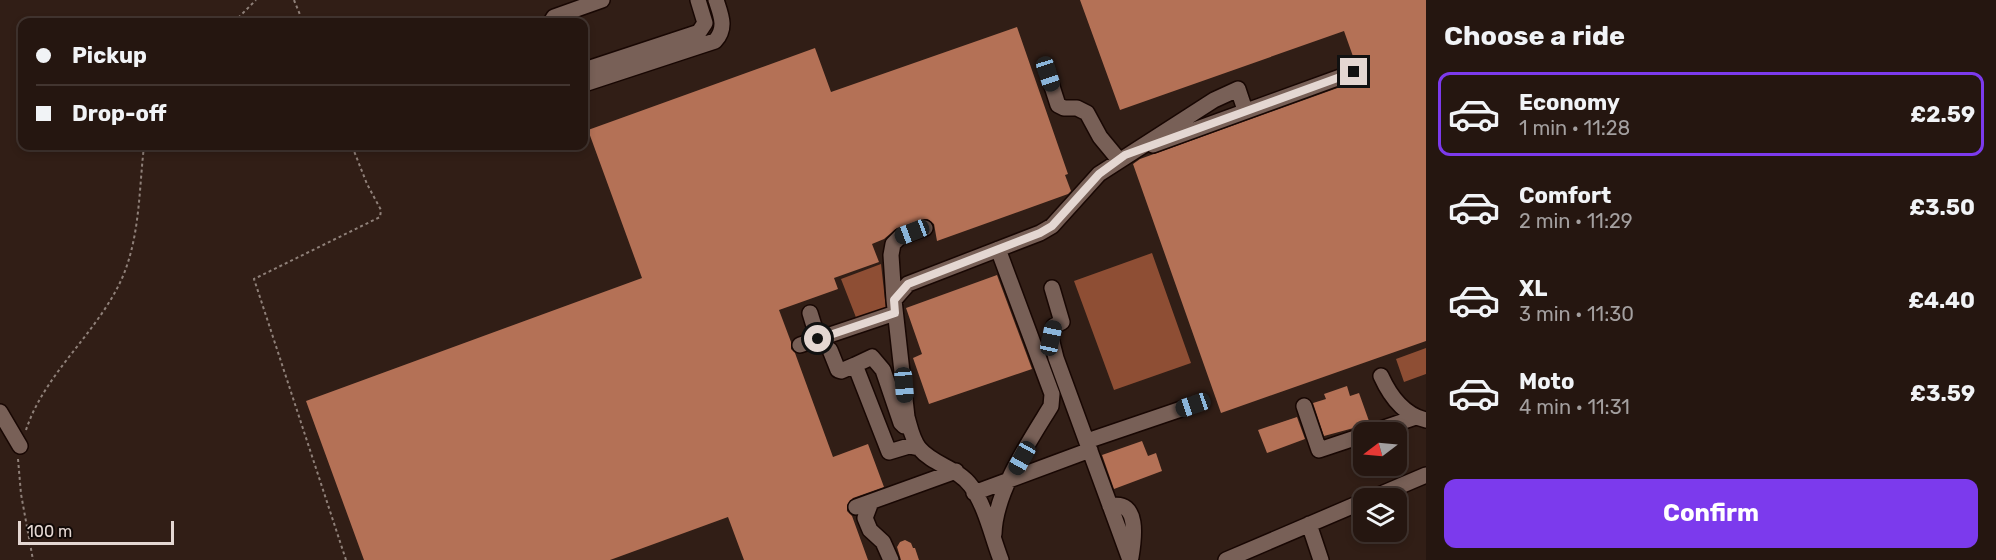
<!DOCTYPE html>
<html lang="en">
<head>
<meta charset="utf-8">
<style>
	:root { --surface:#251610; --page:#2d1f19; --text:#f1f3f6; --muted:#a39f9f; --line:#423530; --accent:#7c3aed }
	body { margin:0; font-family:Rubik,sans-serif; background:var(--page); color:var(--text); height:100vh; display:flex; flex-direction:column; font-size:22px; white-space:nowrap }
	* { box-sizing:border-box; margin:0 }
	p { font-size:20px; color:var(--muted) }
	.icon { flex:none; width:33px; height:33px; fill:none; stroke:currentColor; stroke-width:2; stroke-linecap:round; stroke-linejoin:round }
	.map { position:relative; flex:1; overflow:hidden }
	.drawer { display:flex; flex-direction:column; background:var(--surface); width:570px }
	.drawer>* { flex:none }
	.banner { position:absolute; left:18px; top:18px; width:570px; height:132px; border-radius:12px; box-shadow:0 3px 9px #0003,0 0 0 2px var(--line); display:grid; align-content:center; height:132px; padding:0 18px; background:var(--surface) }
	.needle { width:39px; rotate:254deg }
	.fabs { position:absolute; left:1353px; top:422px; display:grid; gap:12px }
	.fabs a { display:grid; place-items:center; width:54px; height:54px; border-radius:12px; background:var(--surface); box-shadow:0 3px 9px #0003,0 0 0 2px var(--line); font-size:30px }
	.scale { position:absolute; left:18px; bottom:15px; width:156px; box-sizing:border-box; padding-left:6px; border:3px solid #e4d7d2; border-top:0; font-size:16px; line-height:21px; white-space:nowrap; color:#e4d7d2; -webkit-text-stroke:4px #120a07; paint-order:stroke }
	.end { position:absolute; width:27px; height:27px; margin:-14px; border:8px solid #e4d7d2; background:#111; box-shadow:0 0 0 3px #111 }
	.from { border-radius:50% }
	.car { position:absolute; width:18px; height:36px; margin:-18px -9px; border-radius:8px; box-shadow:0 0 4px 2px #0007; background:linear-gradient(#222 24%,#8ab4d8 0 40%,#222 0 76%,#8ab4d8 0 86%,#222 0) }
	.banner b { display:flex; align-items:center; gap:21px; height:57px; font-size:22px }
	.banner b+b { border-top:2px solid var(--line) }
	.banner i { width:15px; height:15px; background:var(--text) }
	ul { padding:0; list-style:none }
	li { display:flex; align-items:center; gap:18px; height:84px; margin:0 12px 9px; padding:0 6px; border:3px solid transparent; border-radius:12px }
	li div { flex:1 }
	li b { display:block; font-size:22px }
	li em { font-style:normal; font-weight:700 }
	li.on { border-color:var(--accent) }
	li>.icon { width:54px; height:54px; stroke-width:1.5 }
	h2 { padding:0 18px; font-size:27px; line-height:72px }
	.primary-button { display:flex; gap:12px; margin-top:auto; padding:12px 18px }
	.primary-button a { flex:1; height:69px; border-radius:12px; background:var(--accent); color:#fff; font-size:24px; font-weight:700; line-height:69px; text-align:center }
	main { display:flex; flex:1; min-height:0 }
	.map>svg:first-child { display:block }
</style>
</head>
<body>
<main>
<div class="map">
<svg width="1426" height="560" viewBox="0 0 1426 560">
	<rect width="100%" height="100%" fill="#311e16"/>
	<path fill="#8e4e34" d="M 1152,253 L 1191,363 L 1114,390 L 1074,281 Z
		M 881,264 L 886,309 L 857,320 L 841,279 Z
		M 1426,348 L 1426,374 L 1404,382 L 1396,359 Z"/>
	<path fill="#b47156" d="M 1080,0 L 1426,0 L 1426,341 L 1221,413 L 1133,164 L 1140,159 L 1357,81 L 1362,78 L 1363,69 L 1360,64 L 1355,62 L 1344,31 L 1120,110 Z
		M 1017,27 L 1068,174 L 1065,175 L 1071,191 L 1068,194 L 937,241 L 934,224 L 927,219 L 897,228 L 884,239 L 872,244 L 879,262 L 834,278 L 838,289 L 779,310 L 791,342 L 791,349 L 795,353 L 833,457 L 868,444 L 884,487 L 853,498 L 847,505 L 847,511 L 852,516 L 868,560 L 744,560 L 728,517 L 610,560 L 364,560 L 306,401 L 642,278 L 588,130 L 815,48 L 831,92 Z
		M 997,275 L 1032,369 L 929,404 L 913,358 L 922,354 L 906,308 Z
		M 1347,386 L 1350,396 L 1359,393 L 1369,421 L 1360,424 L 1361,426 L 1324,436 L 1313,403 L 1326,399 L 1324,394 Z
		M 1297,417 L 1305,439 L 1267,453 L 1258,430 Z
		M 1142,441 L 1148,456 L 1156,453 L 1162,471 L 1114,489 L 1102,455 Z
		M 905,540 L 911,543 L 913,548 L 915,548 L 919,560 L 901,560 L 897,547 L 900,542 Z"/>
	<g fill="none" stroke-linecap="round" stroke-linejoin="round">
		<defs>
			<path id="minor" d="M 551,22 L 554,17 L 602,0
				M 584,70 L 699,32 L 705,23 L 698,0
				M 1048,74 L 1058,105 L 1064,108 L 1077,108 L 1087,113 L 1100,137 L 1119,160
				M 584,84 L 715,41 C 727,28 721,15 716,0
				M 1153,145 L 1354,72
				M 925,228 L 900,237 L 893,244 L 891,255 L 894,300 L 907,417 C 910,427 912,439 919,448 C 933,465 958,468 971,486 C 986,507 992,537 1001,560
				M 1052,288 L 1062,322 L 1054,326 L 1051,338 L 1056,358 L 1130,560
				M 894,300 L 908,284 L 1040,233 L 1052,226 L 1099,174 L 1214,100 L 1238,89 L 1245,110
				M 810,313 L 818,339
				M 800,345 L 895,313
				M 830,350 L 838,370 L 841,371 L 855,365
				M 1381,376 C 1390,396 1404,415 1426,420
				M 1304,406 L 1319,450 L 1364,435
				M 0,412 L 20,446
				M 904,426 L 901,423 L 883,370 L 872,357 L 855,365 L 889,452 L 909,446 L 919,448
				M 1372,432 L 1416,417
				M 1087,441 L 1193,405
				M 974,493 L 1090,450
				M 1372,498 L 1426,475
				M 871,502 L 865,518 L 870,530 L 883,542 L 891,560
				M 1110,506 C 1140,499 1134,539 1131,557
				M 856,507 L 956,471
				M 1309,524 L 1321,560
				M 994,534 C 995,492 1029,442 1051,406 L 1052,394 L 998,249
				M 1226,560 L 1364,501"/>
		</defs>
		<use href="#minor" stroke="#180703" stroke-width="18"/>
		<path stroke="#8f8079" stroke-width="2" stroke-dasharray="3 3" stroke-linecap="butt" d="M 294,0 L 303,22
			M 234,22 L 256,0
			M 26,430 C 45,372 99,332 123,276 C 140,235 139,189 144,146
			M 18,459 L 21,494 L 33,560
			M 346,560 L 254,279 L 380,217 L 381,210 L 367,184 L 352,146"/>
		<use href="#minor" stroke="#786057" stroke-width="15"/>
	</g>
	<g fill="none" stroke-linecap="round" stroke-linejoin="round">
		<path stroke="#e4d7d2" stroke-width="8" d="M 818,339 L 895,313 L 894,300 L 908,284 L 1040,233 L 1052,226 L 1099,174 L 1125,155 L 1354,72"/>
	</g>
</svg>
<div class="fabs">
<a><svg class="needle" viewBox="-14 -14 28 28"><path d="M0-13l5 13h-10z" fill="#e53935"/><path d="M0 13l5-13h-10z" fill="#a39f9f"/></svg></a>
<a><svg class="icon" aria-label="layers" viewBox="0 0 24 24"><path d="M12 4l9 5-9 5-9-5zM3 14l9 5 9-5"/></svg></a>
</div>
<div class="scale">100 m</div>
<i class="end from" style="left:818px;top:339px"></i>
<i class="end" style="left:1354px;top:72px"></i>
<i class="car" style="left:1048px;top:74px;rotate:162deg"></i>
<i class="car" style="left:912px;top:232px;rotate:249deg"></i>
<i class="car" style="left:1051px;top:338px;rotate:12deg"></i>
<i class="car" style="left:904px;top:385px;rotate:175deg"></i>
<i class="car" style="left:1193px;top:405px;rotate:251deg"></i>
<i class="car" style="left:1022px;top:458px;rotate:209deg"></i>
<div class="banner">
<b><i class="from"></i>Pickup</b>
<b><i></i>Drop-off</b>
</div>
</div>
<section class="drawer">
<h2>Choose a ride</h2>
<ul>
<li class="on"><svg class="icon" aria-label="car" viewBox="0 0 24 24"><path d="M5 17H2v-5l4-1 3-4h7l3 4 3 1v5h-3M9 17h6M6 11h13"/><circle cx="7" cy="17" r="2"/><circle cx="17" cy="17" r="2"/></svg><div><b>Economy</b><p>1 min · 11:28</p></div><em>£2.59</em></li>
<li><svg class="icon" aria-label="car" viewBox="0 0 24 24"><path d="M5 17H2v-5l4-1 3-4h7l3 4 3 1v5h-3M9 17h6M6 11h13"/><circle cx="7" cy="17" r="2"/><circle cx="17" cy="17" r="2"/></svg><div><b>Comfort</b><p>2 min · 11:29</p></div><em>£3.50</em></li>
<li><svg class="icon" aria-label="car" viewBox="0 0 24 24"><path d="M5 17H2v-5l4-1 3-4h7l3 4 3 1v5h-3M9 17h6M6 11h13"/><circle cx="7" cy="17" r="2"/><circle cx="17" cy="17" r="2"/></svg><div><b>XL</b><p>3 min · 11:30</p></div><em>£4.40</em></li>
<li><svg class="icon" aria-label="car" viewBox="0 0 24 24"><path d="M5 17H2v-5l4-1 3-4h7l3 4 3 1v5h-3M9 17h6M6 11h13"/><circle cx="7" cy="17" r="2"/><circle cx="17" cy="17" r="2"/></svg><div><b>Moto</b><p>4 min · 11:31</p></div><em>£3.59</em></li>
</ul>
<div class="primary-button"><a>Confirm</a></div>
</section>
</main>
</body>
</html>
